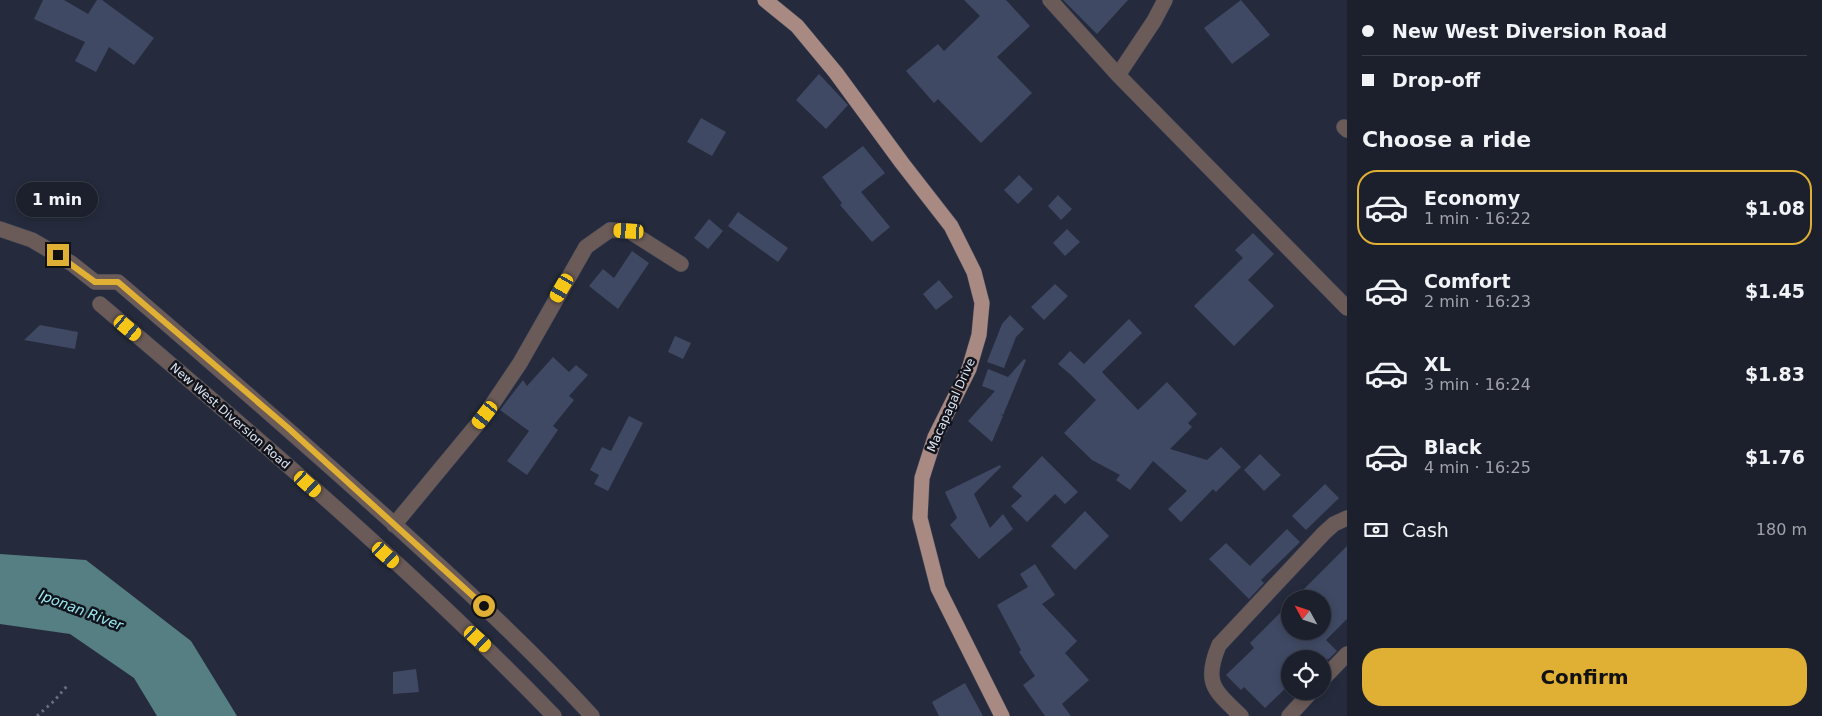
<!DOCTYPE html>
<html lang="en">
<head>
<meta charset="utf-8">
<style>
	:root { --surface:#1c202d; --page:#252835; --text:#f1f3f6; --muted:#a0a3aa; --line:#3a3e49; --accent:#e0b034 }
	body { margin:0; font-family:"DejaVu Sans",sans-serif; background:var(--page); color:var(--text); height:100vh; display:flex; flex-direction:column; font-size:19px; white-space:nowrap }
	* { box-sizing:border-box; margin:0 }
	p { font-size:16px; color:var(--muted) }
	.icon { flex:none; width:28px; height:28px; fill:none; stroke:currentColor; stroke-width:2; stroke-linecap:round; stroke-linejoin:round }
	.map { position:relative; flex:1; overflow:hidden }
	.panel { display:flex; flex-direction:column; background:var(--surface); width:475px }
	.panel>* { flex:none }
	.guide { display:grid; align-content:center; height:110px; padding:0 15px; background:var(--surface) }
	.needle { width:32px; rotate:310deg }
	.controls { position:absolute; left:1281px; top:590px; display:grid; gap:10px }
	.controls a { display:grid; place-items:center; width:50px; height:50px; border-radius:50%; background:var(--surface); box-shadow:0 2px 8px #0003,0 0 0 1px var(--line); font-size:25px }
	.end { position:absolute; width:22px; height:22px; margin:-11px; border:6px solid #e0b034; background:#111; box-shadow:0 0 0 2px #111 }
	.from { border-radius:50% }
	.bubble { position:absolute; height:35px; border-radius:18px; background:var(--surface); box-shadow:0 2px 8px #0003,0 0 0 1px var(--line); font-size:16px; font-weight:600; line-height:35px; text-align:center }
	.car { position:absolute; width:15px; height:30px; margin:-15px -8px; border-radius:6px; box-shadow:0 0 4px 1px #0007; background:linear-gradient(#f5c518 24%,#345 0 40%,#f5c518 0 76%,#345 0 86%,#f5c518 0) }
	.guide b { display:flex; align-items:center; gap:18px; height:48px; font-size:19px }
	.guide b+b { border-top:1px solid var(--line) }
	.guide i { width:12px; height:12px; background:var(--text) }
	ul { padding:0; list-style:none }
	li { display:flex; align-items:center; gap:15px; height:75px; margin:0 10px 8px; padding:0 5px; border:2px solid transparent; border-radius:20px }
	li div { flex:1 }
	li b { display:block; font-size:19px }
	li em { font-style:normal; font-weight:600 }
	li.selected { border-color:var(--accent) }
	li>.icon { width:45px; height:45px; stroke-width:1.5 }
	h2 { padding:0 15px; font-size:22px; line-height:60px }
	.pay { display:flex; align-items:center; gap:12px; height:55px; padding:0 15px; font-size:19px }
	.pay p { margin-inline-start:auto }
	.cta { display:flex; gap:10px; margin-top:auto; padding:10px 15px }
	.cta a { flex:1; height:58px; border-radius:20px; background:var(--accent); color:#111; font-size:20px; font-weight:600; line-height:58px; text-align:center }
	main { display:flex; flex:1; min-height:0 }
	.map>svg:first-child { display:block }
</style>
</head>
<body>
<main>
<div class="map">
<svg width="1347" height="716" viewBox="0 0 1347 716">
	<rect width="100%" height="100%" fill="#252b3c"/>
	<path fill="#557f83" d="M 0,554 L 86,560 L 191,641 L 237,716 L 157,716 L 134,678 L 70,634 L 0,624 Z"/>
	<path fill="#3f4963" d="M 43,0 L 64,0 L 88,14 L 97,0 L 102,0 L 154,38 L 134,65 L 109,47 L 96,72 L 75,61 L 85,42 L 34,19 Z
		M 964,0 L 1006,0 L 1030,26 L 997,57 L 1032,93 L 981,143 L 938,99 L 934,103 L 906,71 L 938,44 L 944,51 L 980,16 Z
		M 1063,0 L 1128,0 L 1097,34 Z
		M 1241,0 L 1270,35 L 1232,64 L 1204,28 Z
		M 819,74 L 848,105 L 826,129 L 796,100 Z
		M 701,118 L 726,132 L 712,156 L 687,142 Z
		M 863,146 L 885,173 L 861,192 L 890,227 L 872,242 L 840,205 L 842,203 L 822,177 Z
		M 1019,175 L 1033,189 L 1018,204 L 1004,190 Z
		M 1058,195 L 1072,209 L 1061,220 L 1048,206 Z
		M 738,212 L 788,248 L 778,262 L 728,226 Z
		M 709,219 L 723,231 L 708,249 L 694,238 Z
		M 1067,229 L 1080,242 L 1065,256 L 1053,243 Z
		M 1253,233 L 1274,254 L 1248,280 L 1274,306 L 1234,346 L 1194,306 L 1243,258 L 1235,250 Z
		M 632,251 L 649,263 L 618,309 L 589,286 L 603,269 L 614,278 Z
		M 939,280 L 953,297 L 936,310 L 923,294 Z
		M 1055,284 L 1068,296 L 1044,320 L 1031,307 Z
		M 1010,315 L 1024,329 L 1016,337 L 1004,368 L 987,362 L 1002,324 Z
		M 1129,319 L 1142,333 L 1102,372 L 1138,410 L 1167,382 L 1197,414 L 1188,423 L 1192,427 L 1170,449 L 1207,460 L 1221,447 L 1241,467 L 1216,492 L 1213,489 L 1181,522 L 1168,509 L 1187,491 L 1153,461 L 1130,490 L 1116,480 L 1120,475 L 1092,460 L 1064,433 L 1096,400 L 1071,375 L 1058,364 L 1070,351 L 1084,364 Z
		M 40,325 L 78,332 L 75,349 L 24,340 Z
		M 675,336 L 691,343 L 683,359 L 668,352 Z
		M 553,357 L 569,372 L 576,365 L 588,375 L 569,396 L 574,400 L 553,426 L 558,430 L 527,475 L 507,461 L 529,431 L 500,410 L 523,380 L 527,386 Z
		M 1024,359 L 1026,360 L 1003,415 L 999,413 L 1003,416 L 992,442 L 968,421 L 995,391 L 982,386 L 988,369 L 1008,377 Z
		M 629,416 L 643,423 L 608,491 L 594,484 L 599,475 L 590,470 L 602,447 L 611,451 Z
		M 1260,454 L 1281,475 L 1264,491 L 1244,470 Z
		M 1042,456 L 1078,492 L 1065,504 L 1055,494 L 1027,522 L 1011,506 L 1022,496 L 1012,487 Z
		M 1000,465 L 1001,467 L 974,494 L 990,528 L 1003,514 L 1013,529 L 979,559 L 950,525 L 957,518 L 945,492 Z
		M 1325,484 L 1339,498 L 1306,530 L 1292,516 Z
		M 1085,511 L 1109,536 L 1075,570 L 1051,546 Z
		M 1287,529 L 1300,542 L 1261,580 L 1264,583 L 1249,599 L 1209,559 L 1226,543 L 1250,566 Z
		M 1347,546 L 1347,619 L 1326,640 L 1337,651 L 1329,659 L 1290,659 L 1290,684 L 1265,708 L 1244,687 L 1241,690 L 1226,675 L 1254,648 L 1250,643 L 1290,603 L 1290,631 L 1322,631 L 1322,599 L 1294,599 Z
		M 1035,564 L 1055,595 L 1042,604 L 1077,641 L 1065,653 L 1089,680 L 1062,704 L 1071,716 L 1045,716 L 1023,685 L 1035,676 L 1019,652 L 1021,650 L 997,605 L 1028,587 L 1020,574 Z
		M 416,669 L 419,692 L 393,694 L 393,672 Z
		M 965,683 L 983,716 L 939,716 L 932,702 Z"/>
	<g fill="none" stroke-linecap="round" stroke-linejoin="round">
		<defs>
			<path id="minor" d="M 1050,0 L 1118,75 L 1347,308
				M 1118,75 L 1154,21 L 1165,0
				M 1344,127 L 1347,130
				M 0,229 L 32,240 L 71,263 L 95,282 L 118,282
				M 118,282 C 211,362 303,442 394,524 C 462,586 530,648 592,716
				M 100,304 C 255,436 412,569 554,716
				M 394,525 L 485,415 L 520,363 L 586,247 L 610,230 L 629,231 L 681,264
				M 1322,680 L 1347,654
				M 1241,716 C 1214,690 1203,683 1219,645 L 1324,533 L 1334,524 L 1347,518
				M 1289,716 L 1312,691"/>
			<path id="major" d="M 765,0 L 797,26 L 836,73 L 902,163 L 951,226 L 974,272 L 982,303 L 979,335 L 969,369 L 935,437 L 922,478 L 920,518 L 938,588 L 1002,716"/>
		</defs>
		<use href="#minor" stroke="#434959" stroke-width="16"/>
		<use href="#major" stroke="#434959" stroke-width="16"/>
		<path stroke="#686e7d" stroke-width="3" stroke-dasharray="2.5 4" stroke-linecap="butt" d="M 37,716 L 54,701 L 67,686"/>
		<use href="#minor" stroke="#6b5b58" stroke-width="15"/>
		<use href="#major" stroke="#a98a83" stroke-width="15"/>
	</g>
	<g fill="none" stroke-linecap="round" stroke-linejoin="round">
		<path stroke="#e0b034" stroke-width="6" d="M 58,255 L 95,282 L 118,282 L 287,427 L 484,606"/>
	</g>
	<g text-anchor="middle" stroke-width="5" stroke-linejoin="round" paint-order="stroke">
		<g font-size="12" fill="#e1e6f1" stroke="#11141c">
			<text transform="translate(951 405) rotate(-66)" y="4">Macapagal Drive</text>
			<text transform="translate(230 416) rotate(41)" y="4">New West Diversion Road</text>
		</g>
		<g font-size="14" font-style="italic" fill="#9ce9f0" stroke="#11141c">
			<text transform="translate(81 610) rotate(21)" y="5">Iponan River</text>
		</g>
	</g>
</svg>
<div class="controls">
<a><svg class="needle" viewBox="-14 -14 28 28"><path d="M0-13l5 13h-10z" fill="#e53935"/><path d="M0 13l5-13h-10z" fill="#a0a3aa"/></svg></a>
<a><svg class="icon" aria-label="locate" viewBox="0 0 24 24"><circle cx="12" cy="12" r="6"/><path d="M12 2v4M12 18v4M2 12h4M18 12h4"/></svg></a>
</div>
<i class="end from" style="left:484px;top:606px"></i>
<i class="end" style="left:58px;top:255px"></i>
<div class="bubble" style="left:16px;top:182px;width:82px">1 min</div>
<i class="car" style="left:629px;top:231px;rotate:273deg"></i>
<i class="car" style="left:562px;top:288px;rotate:210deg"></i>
<i class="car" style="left:128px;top:328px;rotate:130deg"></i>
<i class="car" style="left:485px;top:415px;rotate:218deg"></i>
<i class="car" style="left:308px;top:484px;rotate:132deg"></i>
<i class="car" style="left:386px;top:555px;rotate:132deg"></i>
<i class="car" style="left:478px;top:639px;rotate:132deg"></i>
</div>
<section class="panel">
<div class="guide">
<b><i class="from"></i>New West Diversion Road</b>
<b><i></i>Drop-off</b>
</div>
<h2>Choose a ride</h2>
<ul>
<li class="selected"><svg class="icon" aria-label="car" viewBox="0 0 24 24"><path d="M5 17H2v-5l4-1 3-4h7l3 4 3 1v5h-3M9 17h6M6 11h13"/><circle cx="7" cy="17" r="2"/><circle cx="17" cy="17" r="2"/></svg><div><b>Economy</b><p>1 min · 16:22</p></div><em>$1.08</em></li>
<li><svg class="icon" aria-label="car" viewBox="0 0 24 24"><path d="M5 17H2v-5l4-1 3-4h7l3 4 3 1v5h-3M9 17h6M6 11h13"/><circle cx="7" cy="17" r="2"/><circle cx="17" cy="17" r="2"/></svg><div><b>Comfort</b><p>2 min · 16:23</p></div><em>$1.45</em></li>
<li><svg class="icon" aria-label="car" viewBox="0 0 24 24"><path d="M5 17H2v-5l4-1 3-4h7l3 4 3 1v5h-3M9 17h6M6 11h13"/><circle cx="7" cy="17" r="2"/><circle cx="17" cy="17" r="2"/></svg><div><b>XL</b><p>3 min · 16:24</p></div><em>$1.83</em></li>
<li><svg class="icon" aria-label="car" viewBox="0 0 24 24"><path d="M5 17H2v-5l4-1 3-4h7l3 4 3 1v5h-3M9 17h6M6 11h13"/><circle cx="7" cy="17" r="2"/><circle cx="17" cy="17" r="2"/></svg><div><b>Black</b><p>4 min · 16:25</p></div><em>$1.76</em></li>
</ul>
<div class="pay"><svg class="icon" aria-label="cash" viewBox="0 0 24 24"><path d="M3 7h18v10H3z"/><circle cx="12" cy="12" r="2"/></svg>Cash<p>180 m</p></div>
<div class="cta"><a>Confirm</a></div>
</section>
</main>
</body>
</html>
